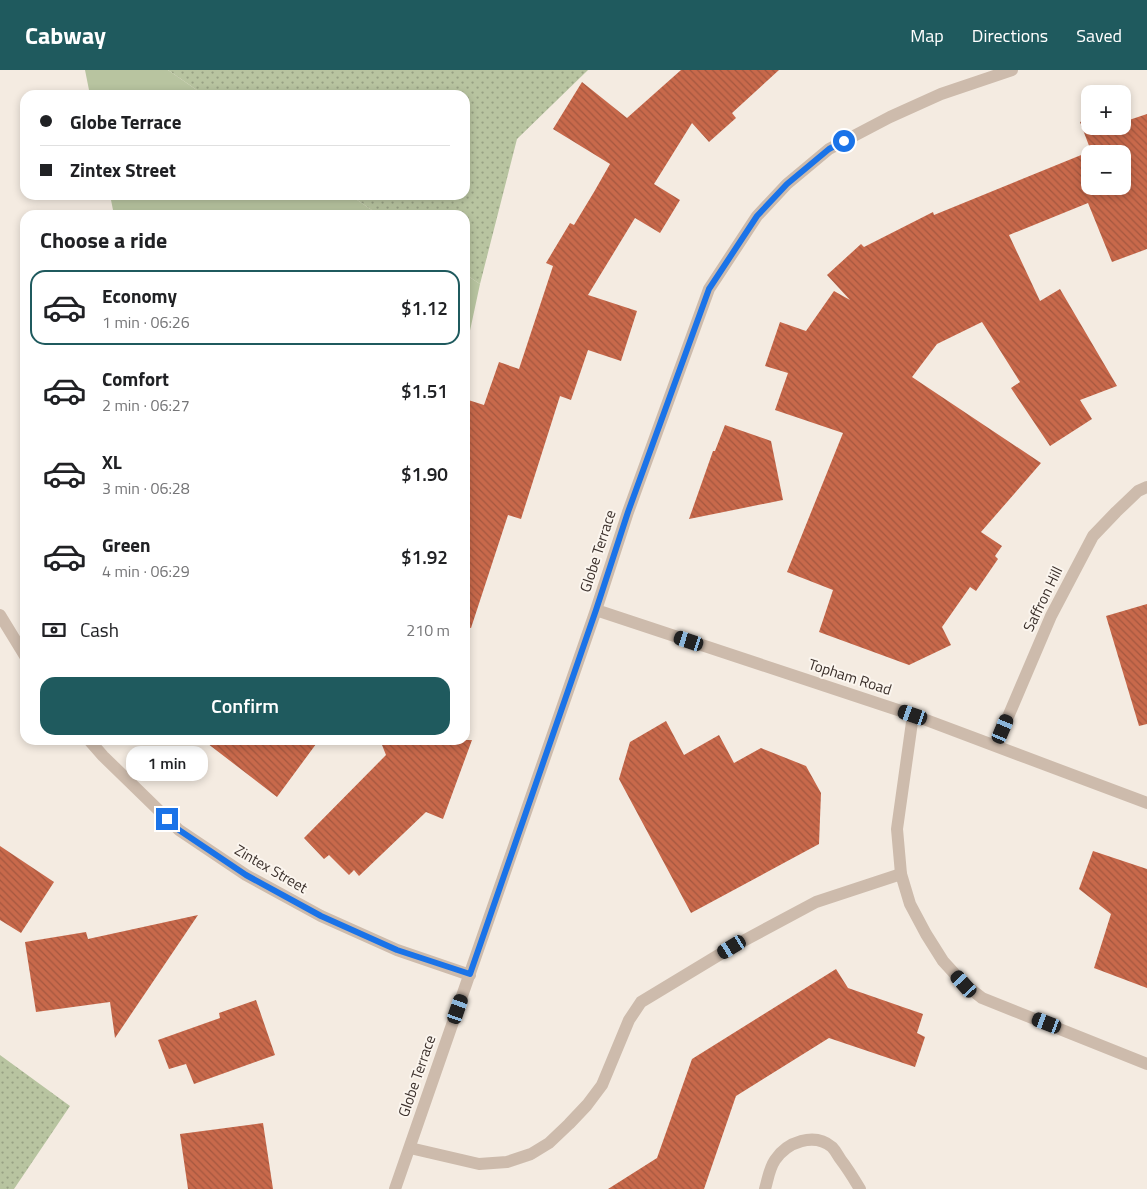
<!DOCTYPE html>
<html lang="en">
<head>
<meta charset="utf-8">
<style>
	:root { --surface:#fff; --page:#f2f2f2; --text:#202124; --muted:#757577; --line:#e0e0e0; --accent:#1f5a5e }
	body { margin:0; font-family:"Titillium Web",sans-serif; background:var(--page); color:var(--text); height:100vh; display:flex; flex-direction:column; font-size:19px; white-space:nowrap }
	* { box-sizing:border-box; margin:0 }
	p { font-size:16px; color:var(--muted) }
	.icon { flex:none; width:28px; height:28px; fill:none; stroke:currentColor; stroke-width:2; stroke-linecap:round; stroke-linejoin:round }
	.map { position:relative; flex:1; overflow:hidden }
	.sheet { position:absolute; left:20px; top:140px; width:450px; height:535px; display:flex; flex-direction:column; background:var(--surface); border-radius:15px; box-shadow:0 2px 8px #0003 }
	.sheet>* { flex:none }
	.guide { position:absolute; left:20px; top:20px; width:450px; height:110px; border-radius:15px; box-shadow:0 2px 8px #0003; display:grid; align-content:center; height:110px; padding:0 20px; background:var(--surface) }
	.tools { position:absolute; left:1081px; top:15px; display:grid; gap:10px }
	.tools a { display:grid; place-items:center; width:50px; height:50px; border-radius:10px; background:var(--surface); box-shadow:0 2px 8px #0003; font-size:25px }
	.end { position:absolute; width:22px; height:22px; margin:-11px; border:6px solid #1a73e8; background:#fff; box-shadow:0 0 0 2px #fff }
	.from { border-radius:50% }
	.bubble { position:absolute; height:35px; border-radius:15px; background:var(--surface); box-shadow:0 2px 8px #0003; font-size:16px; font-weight:600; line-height:35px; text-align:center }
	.car { position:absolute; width:15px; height:30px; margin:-15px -8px; border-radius:6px; box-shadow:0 0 4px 1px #0007; background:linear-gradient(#222 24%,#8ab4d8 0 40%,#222 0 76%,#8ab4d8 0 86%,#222 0) }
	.guide b { display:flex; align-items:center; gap:18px; height:48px; font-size:19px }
	.guide b+b { border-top:1px solid var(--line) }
	.guide i { width:12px; height:12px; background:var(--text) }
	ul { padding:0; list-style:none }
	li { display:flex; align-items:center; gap:15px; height:75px; margin:0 10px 8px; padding:0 10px; border:2px solid transparent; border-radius:15px }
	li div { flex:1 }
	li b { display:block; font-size:19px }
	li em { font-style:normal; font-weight:600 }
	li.on { border-color:var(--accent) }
	li>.icon { width:45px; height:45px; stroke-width:1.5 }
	h2 { padding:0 20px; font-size:22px; line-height:60px }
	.pay { display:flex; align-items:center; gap:12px; height:55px; padding:0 20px; font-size:19px }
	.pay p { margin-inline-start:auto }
	.action { display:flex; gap:10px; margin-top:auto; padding:10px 20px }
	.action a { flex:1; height:58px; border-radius:15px; background:var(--accent); color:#fff; font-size:20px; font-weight:600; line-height:58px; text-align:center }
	header { display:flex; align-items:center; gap:30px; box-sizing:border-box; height:70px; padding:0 25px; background:var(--accent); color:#fff }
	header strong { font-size:24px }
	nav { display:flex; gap:28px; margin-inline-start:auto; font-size:18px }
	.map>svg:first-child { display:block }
</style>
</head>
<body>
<header>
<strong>Cabway</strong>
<nav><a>Map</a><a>Directions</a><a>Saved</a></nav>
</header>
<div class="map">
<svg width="1147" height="1119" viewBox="0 0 1147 1119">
	<defs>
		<pattern id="grass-dots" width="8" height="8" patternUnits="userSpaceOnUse" patternTransform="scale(1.25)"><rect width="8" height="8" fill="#b8c4a0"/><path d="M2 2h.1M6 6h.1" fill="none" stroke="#97a083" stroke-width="1.8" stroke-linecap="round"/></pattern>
		<pattern id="building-back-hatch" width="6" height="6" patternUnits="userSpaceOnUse" patternTransform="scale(1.25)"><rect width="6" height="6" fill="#c8694b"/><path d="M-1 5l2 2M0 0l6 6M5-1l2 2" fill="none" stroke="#a4573f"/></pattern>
	</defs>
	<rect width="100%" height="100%" fill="#f4ebe1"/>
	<path fill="url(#grass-dots)" d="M 168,0 L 588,0 L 517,69 L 480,214 L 465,204 L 465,145 L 379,145 L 350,125 L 465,125 L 465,25 L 204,25 Z
		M 0,985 L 70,1036 L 14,1119 L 0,1119 Z"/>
	<path fill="#b8c4a0" d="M 85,0 L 168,0 L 204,25 L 90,25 Z
		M 110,125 L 350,125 L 379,145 L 114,145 Z
		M 465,204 L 480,214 L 465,284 Z"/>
	<path fill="url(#building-back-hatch)" fill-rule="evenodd" d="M 681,0 L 779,0 L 732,43 L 736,48 L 709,72 L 692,53 L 654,114 L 680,130 L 660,163 L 635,148 L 588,225 L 637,241 L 621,291 L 588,280 L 571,330 L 560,326 L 521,449 L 508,445 L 471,558 L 465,557 L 465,329 L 484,335 L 499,292 L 519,299 L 553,196 L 546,193 L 570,153 L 574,155 L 594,122 L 610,94 L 553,59 L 582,12 L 627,48 Z
		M 1122,36 L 1124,36 L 1129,50 L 1147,44 L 1147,179 L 1112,192 L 1088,133 L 1009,165 L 1040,231 L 1060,219 L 1117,316 L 1080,330 L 1092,349 L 1050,376 L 1011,318 L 1020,312 L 982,252 L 937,274 L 912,307 L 1041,393 L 981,462 L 1002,476 L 995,486 L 998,489 L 976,521 L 970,517 L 942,557 L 951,575 L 909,595 L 819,562 L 833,520 L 787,502 L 843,363 L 775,340 L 788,303 L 765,296 L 780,252 L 806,261 L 834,221 L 850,230 L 827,205 L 861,174 L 864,177 L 933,142 L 934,145 L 1091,81 L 1080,52 L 1090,48 L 1090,56 L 1122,56 ZM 1090,84 L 1122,84 L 1122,116 L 1090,116 Z
		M 725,355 L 771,371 L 783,430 L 689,449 L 713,381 L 715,381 Z
		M 1147,534 L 1147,654 L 1139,656 L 1106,546 Z
		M 666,651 L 684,685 L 719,665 L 734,693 L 761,678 L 806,696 L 821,723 L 819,774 L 691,843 L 619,709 L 630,672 Z
		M 203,670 L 319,670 L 277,727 Z
		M 380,670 L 472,670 L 443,749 L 426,742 L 359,806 L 354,800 L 349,805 L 329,785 L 324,789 L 304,768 L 386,685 Z
		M 0,776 L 54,812 L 21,863 L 0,850 Z
		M 1093,781 L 1147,799 L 1147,918 L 1094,898 L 1111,844 L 1079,819 Z
		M 198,845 L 115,968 L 110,932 L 36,942 L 25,872 L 86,862 L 88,869 Z
		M 836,899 L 848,918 L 923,944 L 917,963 L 925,967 L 915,997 L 829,968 L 736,1026 L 704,1119 L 608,1119 L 657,1088 L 692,989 Z
		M 256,930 L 275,985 L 194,1014 L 186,994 L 169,999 L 158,970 L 220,948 L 219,943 Z
		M 263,1053 L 273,1119 L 188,1119 L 180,1064 Z"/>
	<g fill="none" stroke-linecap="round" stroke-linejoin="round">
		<path stroke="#cdbbac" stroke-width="12" d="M 410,1078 L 479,1094 L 507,1092 L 531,1084 L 549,1073 L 569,1054 L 587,1035 L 602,1015 L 629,950 L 641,932 L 732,877 L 816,832 L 901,804
			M 765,1119 C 768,1109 769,1099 775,1090 C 787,1072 814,1062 832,1077 C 836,1081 838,1086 841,1090 C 848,1099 854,1109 860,1119"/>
		<path stroke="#cdbbac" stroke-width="12" d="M 596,540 L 913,645 L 1147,733
			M 0,545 L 25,586
			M 913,645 L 897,759 L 901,804 L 910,834 L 926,864 L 943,891 L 964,914 L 982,928 L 1147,994
			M 89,670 L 103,686 L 179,760 L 246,805 L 321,846 L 397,880 L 470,905
			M 996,675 L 1051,546 L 1093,466 L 1116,442 L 1138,421 L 1147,417
			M 395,1119 L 596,540 L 628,442 L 709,219 L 757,146 L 787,114 L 829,79 L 890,47 L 941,24 L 1012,0"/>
	</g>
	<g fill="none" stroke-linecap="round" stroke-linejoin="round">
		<path stroke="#1a73e8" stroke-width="6" d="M 167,749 L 179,760 L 246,805 L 321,846 L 397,880 L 470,904 L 596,540 L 628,442 L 709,219 L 757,146 L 787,114 L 829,79 L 844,71"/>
	</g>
	<g text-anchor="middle" stroke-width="4" stroke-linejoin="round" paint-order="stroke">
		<g font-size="15" fill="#3b302b" stroke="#fbf5ee">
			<text transform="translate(598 481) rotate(-72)" y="5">Globe Terrace</text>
			<text transform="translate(1043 529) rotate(-64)" y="5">Saffron Hill</text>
			<text transform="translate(850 607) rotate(18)" y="5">Topham Road</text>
			<text transform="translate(271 799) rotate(30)" y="5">Zintex Street</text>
			<text transform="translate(417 1006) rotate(-71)" y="5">Globe Terrace</text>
		</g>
	</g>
</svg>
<div class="tools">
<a>+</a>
<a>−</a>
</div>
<i class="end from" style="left:844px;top:71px"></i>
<i class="end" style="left:167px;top:749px"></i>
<div class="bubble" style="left:126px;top:676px;width:82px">1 min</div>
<i class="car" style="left:689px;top:571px;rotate:288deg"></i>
<i class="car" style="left:913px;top:645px;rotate:289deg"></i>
<i class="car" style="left:1003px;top:659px;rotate:23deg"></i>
<i class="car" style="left:732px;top:877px;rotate:239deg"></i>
<i class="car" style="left:964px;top:914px;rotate:318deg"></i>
<i class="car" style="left:458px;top:939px;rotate:19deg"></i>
<i class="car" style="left:1047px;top:953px;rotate:291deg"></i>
<div class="guide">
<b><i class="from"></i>Globe Terrace</b>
<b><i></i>Zintex Street</b>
</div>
<section class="sheet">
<h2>Choose a ride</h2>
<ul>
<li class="on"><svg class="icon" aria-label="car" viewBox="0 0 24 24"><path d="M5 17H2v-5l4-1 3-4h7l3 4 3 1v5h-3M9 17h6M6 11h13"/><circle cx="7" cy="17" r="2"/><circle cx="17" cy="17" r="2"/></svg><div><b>Economy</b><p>1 min · 06:26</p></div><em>$1.12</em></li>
<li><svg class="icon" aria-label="car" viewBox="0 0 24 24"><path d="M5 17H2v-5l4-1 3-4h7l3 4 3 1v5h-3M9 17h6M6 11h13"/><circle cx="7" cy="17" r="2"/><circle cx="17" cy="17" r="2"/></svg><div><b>Comfort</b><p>2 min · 06:27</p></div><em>$1.51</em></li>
<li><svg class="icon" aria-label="car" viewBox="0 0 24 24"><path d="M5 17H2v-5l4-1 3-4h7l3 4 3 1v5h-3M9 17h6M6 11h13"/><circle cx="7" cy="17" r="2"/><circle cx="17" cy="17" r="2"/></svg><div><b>XL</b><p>3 min · 06:28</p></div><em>$1.90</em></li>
<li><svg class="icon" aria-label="car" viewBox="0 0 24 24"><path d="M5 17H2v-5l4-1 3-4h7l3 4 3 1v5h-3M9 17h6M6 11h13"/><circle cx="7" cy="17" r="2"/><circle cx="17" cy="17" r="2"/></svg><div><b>Green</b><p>4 min · 06:29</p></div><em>$1.92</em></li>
</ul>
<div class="pay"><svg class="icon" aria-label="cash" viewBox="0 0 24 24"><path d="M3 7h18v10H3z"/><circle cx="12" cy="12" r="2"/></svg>Cash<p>210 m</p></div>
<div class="action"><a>Confirm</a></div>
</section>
</div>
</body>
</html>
